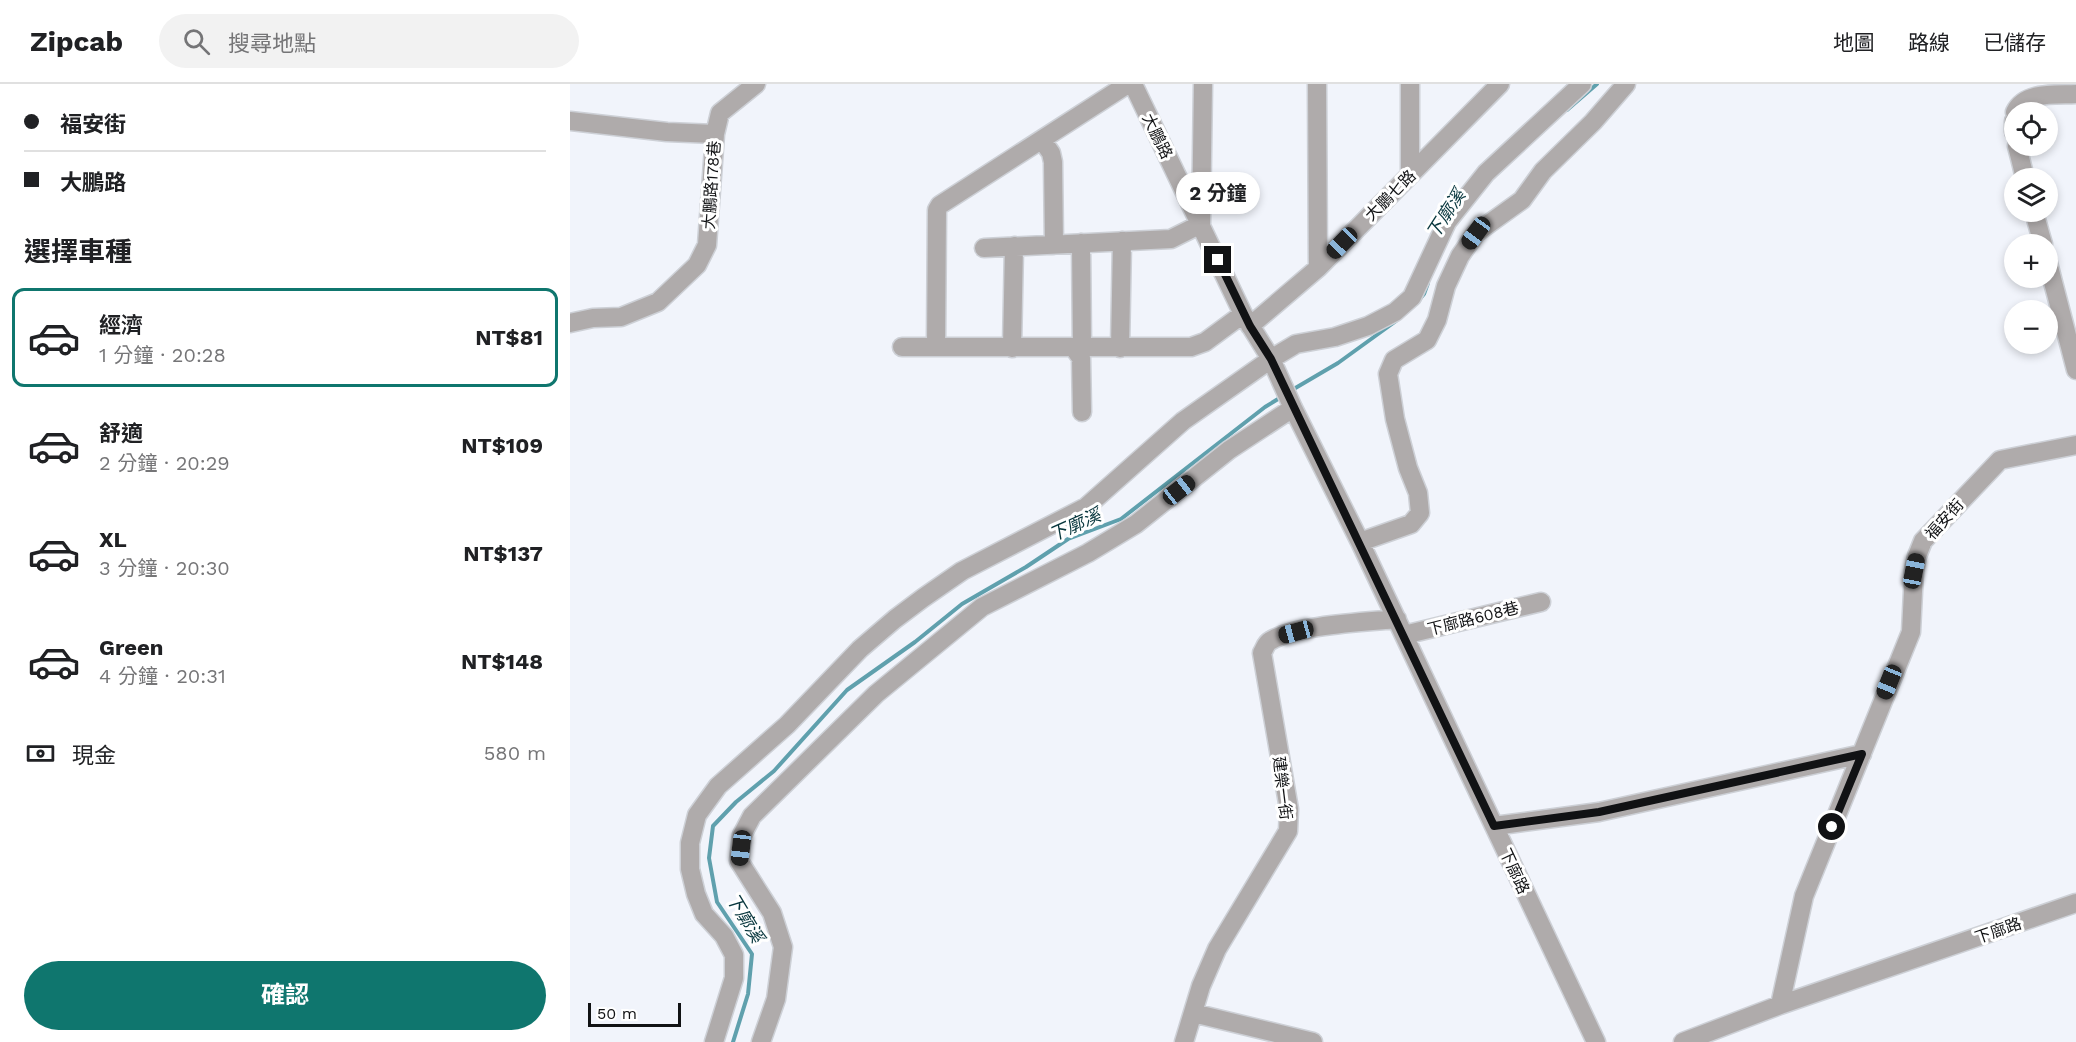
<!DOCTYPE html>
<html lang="zh-TW">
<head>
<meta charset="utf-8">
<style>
	:root { --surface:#fff; --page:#f2f2f2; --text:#202124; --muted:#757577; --line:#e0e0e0; --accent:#0f766e }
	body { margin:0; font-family:"Work Sans","Noto Sans TC",sans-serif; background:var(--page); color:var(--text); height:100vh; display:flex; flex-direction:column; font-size:22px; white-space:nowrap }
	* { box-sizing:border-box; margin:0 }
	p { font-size:20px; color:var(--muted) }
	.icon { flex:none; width:33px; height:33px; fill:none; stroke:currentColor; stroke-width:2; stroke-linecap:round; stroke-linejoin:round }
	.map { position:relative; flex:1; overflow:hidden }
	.sheet { display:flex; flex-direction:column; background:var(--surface); width:570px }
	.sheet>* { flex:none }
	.top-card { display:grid; align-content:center; height:132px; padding:0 24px; background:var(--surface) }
	.controls { position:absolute; left:1434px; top:18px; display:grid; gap:12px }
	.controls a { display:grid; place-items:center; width:54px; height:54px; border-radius:50%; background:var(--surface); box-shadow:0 3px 9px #0003; font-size:30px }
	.scale { position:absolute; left:18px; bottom:15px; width:93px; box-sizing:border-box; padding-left:6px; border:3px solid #111214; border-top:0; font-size:16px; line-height:21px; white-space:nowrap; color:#111214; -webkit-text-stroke:4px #fff; paint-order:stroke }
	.end { position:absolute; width:27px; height:27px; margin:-14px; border:8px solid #111214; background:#fff; box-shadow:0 0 0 3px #fff }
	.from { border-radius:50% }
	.bubble { position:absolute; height:42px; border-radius:21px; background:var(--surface); box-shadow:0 3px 9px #0003; font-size:20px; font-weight:700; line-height:42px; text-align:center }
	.car { position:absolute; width:18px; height:36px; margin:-18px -9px; border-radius:8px; box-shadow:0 0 4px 2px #0007; background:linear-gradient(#222 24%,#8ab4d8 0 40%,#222 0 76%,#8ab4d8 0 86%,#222 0) }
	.top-card b { display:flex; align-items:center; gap:21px; height:57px; font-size:22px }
	.top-card b+b { border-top:2px solid var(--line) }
	.top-card i { width:15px; height:15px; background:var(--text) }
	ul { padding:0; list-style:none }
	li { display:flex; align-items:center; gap:18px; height:99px; margin:0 12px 9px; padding:0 12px; border:3px solid transparent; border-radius:12px }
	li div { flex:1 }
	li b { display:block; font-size:22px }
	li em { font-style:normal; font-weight:700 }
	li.active { border-color:var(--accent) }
	li>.icon { width:54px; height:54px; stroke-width:1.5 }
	h2 { padding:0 24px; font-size:27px; line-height:72px }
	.pay { display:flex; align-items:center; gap:15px; height:66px; padding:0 24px; font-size:22px }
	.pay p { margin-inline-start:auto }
	.button { display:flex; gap:12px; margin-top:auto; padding:12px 24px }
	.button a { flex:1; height:69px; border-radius:36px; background:var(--accent); color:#fff; font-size:24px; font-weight:700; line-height:69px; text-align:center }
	header { display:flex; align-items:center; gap:36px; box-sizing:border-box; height:84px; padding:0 30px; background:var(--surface); border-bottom:2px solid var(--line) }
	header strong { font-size:28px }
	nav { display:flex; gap:33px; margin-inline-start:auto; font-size:21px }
	.search { width:420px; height:54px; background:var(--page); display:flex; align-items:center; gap:15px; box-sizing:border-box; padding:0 21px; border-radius:33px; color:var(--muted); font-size:22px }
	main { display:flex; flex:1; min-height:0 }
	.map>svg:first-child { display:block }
</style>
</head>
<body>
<header>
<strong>Zipcab</strong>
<div class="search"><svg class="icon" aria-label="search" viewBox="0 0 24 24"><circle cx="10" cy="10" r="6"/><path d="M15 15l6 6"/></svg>搜尋地點</div>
<nav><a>地圖</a><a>路線</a><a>已儲存</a></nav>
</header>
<main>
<section class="sheet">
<div class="top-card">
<b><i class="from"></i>福安街</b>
<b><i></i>大鵬路</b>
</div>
<h2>選擇車種</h2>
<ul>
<li class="active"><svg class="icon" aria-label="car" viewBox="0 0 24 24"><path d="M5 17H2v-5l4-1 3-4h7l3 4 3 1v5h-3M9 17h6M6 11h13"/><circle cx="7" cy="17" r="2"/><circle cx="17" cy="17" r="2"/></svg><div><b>經濟</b><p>1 分鐘 · 20:28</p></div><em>NT$81</em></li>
<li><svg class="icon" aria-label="car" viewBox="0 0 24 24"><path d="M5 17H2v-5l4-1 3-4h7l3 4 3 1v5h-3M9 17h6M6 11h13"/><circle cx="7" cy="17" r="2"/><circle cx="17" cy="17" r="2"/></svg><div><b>舒適</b><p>2 分鐘 · 20:29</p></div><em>NT$109</em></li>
<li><svg class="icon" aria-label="car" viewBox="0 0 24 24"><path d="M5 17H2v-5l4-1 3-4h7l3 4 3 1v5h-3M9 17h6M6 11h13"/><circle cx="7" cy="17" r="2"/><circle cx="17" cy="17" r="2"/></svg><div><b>XL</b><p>3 分鐘 · 20:30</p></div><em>NT$137</em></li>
<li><svg class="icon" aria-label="car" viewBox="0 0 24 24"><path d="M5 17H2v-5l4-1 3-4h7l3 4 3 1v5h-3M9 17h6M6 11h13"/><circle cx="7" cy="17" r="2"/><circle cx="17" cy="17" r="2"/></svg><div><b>Green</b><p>4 分鐘 · 20:31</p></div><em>NT$148</em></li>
</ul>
<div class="pay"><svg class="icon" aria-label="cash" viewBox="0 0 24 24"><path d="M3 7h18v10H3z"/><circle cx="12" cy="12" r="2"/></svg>現金<p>580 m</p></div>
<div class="button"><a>確認</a></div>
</section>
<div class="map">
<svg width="1506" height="958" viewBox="0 0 1506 958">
	<rect width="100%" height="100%" fill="#f1f4fb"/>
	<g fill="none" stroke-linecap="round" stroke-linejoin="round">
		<path stroke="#5fa0ad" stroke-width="4" d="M 997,26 L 1027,0
			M 849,216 L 854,210 L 858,199
			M 722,306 L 768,279 L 826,237
			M 163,958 L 178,910 L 182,870 L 147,818 L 139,774 L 143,742 L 166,718 L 204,687 L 277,606 L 345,558 L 392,520 L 456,483 L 498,455 L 551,435 L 695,323 L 713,312"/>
		<defs>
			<path id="minor" d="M 563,0 L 673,230 L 701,275 L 723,324 L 790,458 L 1026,958
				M 747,0 L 748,184
				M 840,0 L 840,89
				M 1445,28 C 1455,7 1486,11 1506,10
				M 0,37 L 97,48 L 145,50
				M 1444,37 L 1444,48
				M 472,56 L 481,69 L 483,78 L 484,161
				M 1447,62 L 1455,94
				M 1464,128 L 1473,160
				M 511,159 L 512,264
				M 414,164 L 601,155 L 631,140 L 633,0
				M 1478,179 L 1506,286
				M 0,239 L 23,234 L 51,233 L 88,218 L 127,181 L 137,161 L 145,50 L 150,29 L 186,0
				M 680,242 L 748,184 L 930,0
				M 332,263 L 621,263 L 635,258 L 673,230
				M 366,263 L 367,126 L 370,121 L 558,0
				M 442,264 L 444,162
				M 504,264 L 511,274 L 512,328
				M 550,264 L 552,157
				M 790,458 L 841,440 L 850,429 L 848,409 L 838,384 L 825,335 L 818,290 L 824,276 L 857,256 L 867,236 L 876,202 L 890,172 L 906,149 L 952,116 L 973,87 L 1023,38 L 1056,0
				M 834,551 L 971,518
				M 924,742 L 1029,728 L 1292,670
				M 1210,921 L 1234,812 L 1341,548 L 1344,487 L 1347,472 L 1353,457 L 1430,376 L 1506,361
				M 623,929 L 743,958
				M 144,958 L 164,894 L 164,871 L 154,852 L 134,830 L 126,810 L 120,785 L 120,759 L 127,731 L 148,702 L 217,641 L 290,565 L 325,535 L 353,514 L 392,487 L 516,423 L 613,337 L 701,275 L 726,260 L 765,253 L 798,242 L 825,228 L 842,213 L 877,138 L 916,89 L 1012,0
				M 191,958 L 206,915 L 213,863 L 202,829 L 169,777 L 172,751 L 182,732 L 306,610 L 412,523 L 518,469 L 566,440 L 659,366 L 723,324
				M 614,958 L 631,902 L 647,865 L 718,747 L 719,725 L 692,569 C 695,564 696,559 700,557 C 724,541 796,538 827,535
				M 1113,958 L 1210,921 L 1506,819"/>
		</defs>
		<use href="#minor" stroke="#cdd0d6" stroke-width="21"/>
		<use href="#minor" stroke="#afabab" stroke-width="18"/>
	</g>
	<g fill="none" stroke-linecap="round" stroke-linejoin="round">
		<path stroke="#111214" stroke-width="8" d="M 648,176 L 680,242 L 701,275 L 924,742 L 1029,728 L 1292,670 L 1262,743"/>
	</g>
	<g text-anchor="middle" stroke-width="6" stroke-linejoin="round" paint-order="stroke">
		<g font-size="16" fill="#111214" stroke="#fff">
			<text transform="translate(588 52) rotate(64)" y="6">大鵬路</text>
			<text transform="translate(141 101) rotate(-86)" y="6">大鵬路178巷</text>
			<text transform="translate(820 111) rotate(-45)" y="6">大鵬七路</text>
			<text transform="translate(1374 435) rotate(-48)" y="6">福安街</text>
			<text transform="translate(903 534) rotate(-14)" y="6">下廍路608巷</text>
			<text transform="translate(713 704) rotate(83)" y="6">建樂一街</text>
			<text transform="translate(945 787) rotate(65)" y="6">下廍路</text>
			<text transform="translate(1428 846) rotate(-19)" y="6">下廍路</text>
		</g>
		<g font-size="18" font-style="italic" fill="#06353c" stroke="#fff">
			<text transform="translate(876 130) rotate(-57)" y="6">下廓溪</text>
			<text transform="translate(505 441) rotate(-24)" y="6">下廓溪</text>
			<text transform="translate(175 834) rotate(59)" y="6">下廓溪</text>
		</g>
	</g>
</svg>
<div class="controls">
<a><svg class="icon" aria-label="locate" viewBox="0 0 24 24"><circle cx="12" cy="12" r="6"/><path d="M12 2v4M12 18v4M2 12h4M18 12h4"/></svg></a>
<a><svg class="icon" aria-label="layers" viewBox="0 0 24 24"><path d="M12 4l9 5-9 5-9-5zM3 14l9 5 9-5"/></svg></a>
<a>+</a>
<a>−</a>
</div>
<div class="scale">50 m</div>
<i class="end from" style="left:1262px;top:743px"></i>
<i class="end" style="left:648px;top:176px"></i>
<div class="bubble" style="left:606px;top:88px;width:84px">2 分鐘</div>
<i class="car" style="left:906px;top:149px;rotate:216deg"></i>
<i class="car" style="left:772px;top:159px;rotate:224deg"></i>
<i class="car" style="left:609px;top:406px;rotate:52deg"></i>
<i class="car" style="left:1344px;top:487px;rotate:11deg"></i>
<i class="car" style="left:726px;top:548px;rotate:255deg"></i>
<i class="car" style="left:1319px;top:598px;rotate:202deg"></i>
<i class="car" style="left:171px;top:764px;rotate:187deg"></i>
</div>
</main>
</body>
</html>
